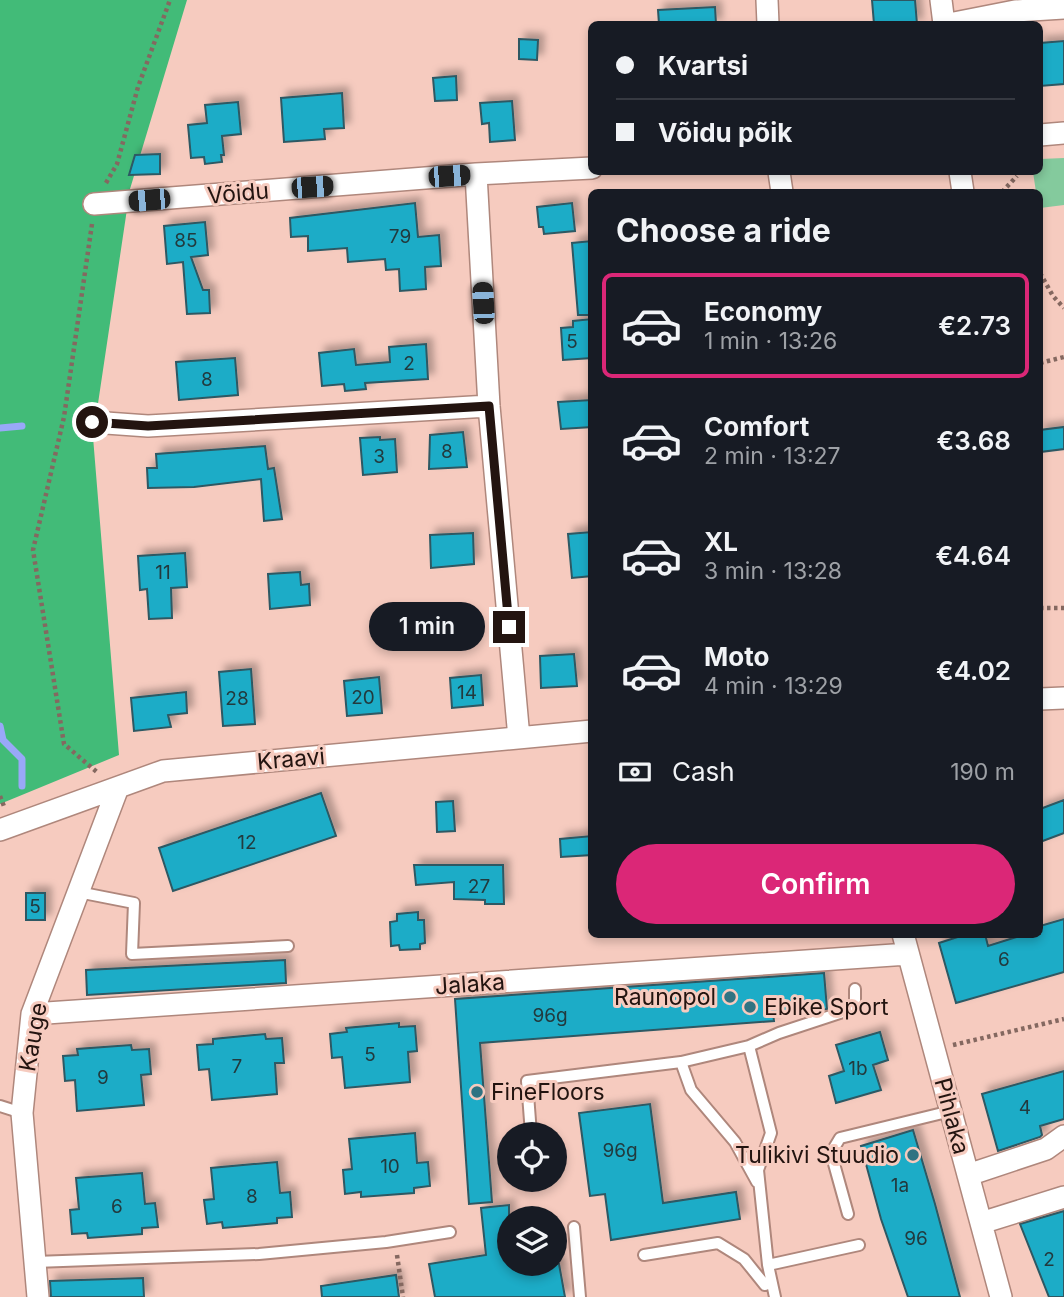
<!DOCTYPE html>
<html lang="en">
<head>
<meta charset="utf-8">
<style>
	:root { --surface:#171b24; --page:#242831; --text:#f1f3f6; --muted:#9ea1a6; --line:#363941; --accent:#db2777 }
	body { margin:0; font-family:Inter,sans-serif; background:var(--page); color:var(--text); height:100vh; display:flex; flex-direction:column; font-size:26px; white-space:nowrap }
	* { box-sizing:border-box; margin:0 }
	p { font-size:23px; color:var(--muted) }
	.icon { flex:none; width:38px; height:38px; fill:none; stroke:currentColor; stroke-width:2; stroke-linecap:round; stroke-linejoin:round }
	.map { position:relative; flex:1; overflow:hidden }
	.sheet { position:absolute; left:588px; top:189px; width:455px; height:749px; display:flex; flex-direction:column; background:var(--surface); border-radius:10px; box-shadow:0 4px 10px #0003 }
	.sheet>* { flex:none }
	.banner { position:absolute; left:588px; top:21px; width:455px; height:154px; border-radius:10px; box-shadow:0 4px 10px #0003; display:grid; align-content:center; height:154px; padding:0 28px; background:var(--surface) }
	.fabs { position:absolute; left:497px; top:1122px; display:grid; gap:14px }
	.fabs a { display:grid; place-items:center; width:70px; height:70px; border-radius:50%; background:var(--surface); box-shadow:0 4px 10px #0003; font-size:35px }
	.end { position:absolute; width:32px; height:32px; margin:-16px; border:9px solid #231410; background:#fff; box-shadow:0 0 0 4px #fff }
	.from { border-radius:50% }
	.bubble { position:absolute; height:49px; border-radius:24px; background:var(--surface); box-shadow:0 4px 10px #0003; font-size:23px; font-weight:600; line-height:49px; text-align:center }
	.car { position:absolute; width:21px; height:42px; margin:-21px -10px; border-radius:9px; box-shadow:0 0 5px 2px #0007; background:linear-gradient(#222 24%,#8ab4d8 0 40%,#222 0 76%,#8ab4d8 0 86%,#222 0) }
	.banner b { display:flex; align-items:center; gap:24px; height:66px; font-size:26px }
	.banner b+b { border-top:2px solid var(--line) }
	.banner i { width:18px; height:18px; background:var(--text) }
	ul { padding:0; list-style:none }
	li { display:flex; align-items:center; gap:21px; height:105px; margin:0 14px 10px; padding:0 14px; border:4px solid transparent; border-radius:10px }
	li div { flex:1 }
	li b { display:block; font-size:26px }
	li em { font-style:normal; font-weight:600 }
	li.current { border-color:var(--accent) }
	li>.icon { width:63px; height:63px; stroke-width:1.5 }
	h2 { padding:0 28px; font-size:32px; line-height:84px }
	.pay { display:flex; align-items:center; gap:18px; height:77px; padding:0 28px; font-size:26px }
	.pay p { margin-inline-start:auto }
	.button { display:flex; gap:14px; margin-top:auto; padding:14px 28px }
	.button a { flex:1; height:80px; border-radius:42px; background:var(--accent); color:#fff; font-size:28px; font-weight:600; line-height:80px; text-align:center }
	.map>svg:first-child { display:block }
</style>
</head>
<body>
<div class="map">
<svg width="1064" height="1297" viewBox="0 0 1064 1297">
	<defs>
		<filter id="shadow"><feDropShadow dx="6" dy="-6" stdDeviation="3.5" flood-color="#0004"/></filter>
	</defs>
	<rect width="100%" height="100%" fill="#f6cbbf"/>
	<path fill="#84ca9d" d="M 1064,158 L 1064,205 L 1040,208 L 1040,192 L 1036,192 L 1033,172 L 1040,172 L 1040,159 Z"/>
	<path fill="#42bb78" d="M 0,0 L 187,0 L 130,189 L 93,437 L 119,755 L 0,804 Z"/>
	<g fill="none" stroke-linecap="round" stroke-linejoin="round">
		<path stroke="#99a8f8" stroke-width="7" d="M 0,428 L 22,426
			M 0,726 L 3,740 L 22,759 L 22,786"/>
	</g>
	<path fill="#1facc7" stroke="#2d5963" stroke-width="2" filter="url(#shadow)" d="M 872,0 L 915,0 L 917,24 L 874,24 Z
		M 715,7 L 716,24 L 659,24 L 658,10 Z
		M 519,39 L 538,40 L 537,60 L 519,59 Z
		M 1064,41 L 1064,84 L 1040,86 L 1040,43 Z
		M 456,76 L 457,100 L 435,101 L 433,78 Z
		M 342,93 L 344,128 L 324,129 L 325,139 L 284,142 L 281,98 Z
		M 512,101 L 515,140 L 490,142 L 489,123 L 482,124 L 480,103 Z
		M 238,102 L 241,134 L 222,136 L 224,155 L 221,155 L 222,162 L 205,164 L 204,157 L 191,158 L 188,125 L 207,123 L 205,105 Z
		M 160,154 L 160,174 L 129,175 L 135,155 Z
		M 415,203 L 418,237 L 439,235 L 441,266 L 425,267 L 426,289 L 400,291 L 399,269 L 386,270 L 385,259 L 348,262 L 347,248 L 308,251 L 308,236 L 291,237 L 290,218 Z
		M 572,203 L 575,231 L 544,234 L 543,227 L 539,227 L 537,207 Z
		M 205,222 L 208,255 L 191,257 L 203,290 L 209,290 L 210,313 L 187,314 L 183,262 L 167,264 L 164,226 Z
		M 592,241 L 592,315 L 578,315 L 572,243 Z
		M 592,319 L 592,358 L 563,360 L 561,328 L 573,327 L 573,321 Z
		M 426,344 L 428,379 L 365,383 L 366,389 L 345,391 L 344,384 L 322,386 L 319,353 L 354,349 L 356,365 L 390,362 L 389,347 Z
		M 235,358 L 238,395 L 179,400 L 176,362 Z
		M 592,400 L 592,427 L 561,429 L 558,402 Z
		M 1064,427 L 1064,449 L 1040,452 L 1040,430 Z
		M 463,432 L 467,467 L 429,469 L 430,435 Z
		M 380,437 L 380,440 L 395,439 L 397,472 L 363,475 L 360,438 Z
		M 265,446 L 268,469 L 274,468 L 282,519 L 264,521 L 261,479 L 194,487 L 148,488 L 147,468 L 157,468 L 156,454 Z
		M 592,532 L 592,576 L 572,578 L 568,534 Z
		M 473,533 L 474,564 L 431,568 L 430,535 Z
		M 185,553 L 187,587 L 171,588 L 172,618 L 149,619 L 147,589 L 140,590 L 138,556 Z
		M 300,572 L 301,585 L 309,584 L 310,605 L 270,609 L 268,574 Z
		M 574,654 L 577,686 L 541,688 L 540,656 Z
		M 251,669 L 255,724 L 223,726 L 219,672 Z
		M 481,675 L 483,705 L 452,708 L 450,678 Z
		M 379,677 L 382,713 L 347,716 L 344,681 Z
		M 186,692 L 187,713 L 168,715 L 171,727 L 134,731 L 131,698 Z
		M 321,793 L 336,836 L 173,891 L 159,848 Z
		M 1064,800 L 1064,833 L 1040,842 L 1040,809 Z
		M 453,801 L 455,831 L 437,832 L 436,802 Z
		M 592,836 L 592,855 L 561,857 L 560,839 Z
		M 414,865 L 503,865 L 504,904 L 485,904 L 485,900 L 454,899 L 454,882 L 416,885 Z
		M 26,893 L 45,893 L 45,920 L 26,920 Z
		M 418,912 L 418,920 L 424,920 L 425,943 L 420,944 L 420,949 L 400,950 L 399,945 L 391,946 L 390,922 L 397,921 L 397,914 Z
		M 1064,919 L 1064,972 L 956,1003 L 939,943 L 967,934 L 985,934 L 988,946 L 1026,934 L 1040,934 L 1040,926 Z
		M 285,960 L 286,983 L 87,995 L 86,970 Z
		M 824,973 L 827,1009 L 773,1013 L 774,1021 L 480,1043 L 492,1202 L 469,1204 L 455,999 Z
		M 399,1023 L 399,1027 L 415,1026 L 417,1051 L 408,1052 L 410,1082 L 345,1088 L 342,1057 L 332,1058 L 330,1034 L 347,1032 L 346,1028 Z
		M 880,1032 L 888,1060 L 873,1065 L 881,1090 L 836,1103 L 829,1076 L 844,1071 L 836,1045 Z
		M 265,1034 L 266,1039 L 282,1038 L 284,1063 L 275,1063 L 277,1094 L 212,1100 L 209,1069 L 199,1070 L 197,1045 L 213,1044 L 213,1039 Z
		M 131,1045 L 132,1050 L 149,1049 L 151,1074 L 141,1075 L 144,1105 L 77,1111 L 75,1080 L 65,1081 L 63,1056 L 78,1055 L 77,1049 Z
		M 1064,1071 L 1064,1119 L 1040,1126 L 1042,1135 L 1040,1137 L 998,1151 L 982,1094 Z
		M 650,1104 L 663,1203 L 736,1192 L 740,1219 L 611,1240 L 605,1194 L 590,1196 L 579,1113 Z
		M 913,1130 L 935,1204 L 960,1297 L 908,1297 L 881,1219 L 861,1146 Z
		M 415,1133 L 417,1163 L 428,1162 L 430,1186 L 414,1188 L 414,1193 L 361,1197 L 361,1192 L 345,1194 L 343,1170 L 352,1169 L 349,1139 Z
		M 277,1162 L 280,1193 L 290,1192 L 292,1217 L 277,1218 L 277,1223 L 223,1228 L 222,1222 L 207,1224 L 204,1200 L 214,1199 L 211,1168 Z
		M 142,1173 L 145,1204 L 155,1203 L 158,1227 L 142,1228 L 142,1234 L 88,1238 L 87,1233 L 72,1234 L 70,1210 L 79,1209 L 76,1178 Z
		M 509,1205 L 509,1264 L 559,1264 L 565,1297 L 435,1297 L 429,1264 L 486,1255 L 481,1208 Z
		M 1064,1211 L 1064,1297 L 1049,1297 L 1020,1224 Z
		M 396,1275 L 399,1297 L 322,1297 L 321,1286 Z
		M 143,1278 L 144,1297 L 51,1297 L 50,1281 Z"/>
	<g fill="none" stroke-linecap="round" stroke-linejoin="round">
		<defs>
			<path id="service" d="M 78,892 L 134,903 L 132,954 L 288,946
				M 749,1046 L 779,1033 L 855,1008 L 855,989
				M 681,1062 L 691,1090 L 735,1142 L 757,1182
				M 0,1106 L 22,1113
				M 531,1134 L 527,1081 L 681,1062 L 749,1046 L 771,1133 L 758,1170 L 768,1265
				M 848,1214 L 831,1153 L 840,1138 L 951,1111
				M 574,1227 L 580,1297
				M 644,1255 L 718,1243 L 744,1259 L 765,1285
				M 35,1262 L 259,1254 L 386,1242 L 450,1232
				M 775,1297 L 768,1265 L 859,1245"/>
			<path id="minor" d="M 767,0 L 768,24
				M 941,0 L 944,24
				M 949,24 L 1015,11 L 1064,8
				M 1040,135 L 1064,133
				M 779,172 L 782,192
				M 960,172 L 963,192
				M 476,174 L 489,406 L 519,738
				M 94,204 L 476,174 L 592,168
				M 92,422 L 148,426 L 489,406
				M 1040,699 L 1064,698
				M 0,830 L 163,771 L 592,731
				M 903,934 L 1001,1297
				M 32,1014 L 908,954
				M 968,1175 L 1046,1149 L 1064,1136
				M 981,1223 L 1064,1197
				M 38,1297 L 22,1113 L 32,1014 L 117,790"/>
		</defs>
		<use href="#service" stroke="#af877c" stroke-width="14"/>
		<use href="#minor" stroke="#af877c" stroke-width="24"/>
		<path stroke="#846860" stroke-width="4.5" stroke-dasharray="3.5 3.5" stroke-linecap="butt" d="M 106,183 L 117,164 L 138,87 L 170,0
			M 1002,192 L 1017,176
			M 92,224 L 64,417 L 33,550 L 64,744 L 98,773
			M 1040,273 L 1053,296 L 1064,308
			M 1040,363 L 1064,357
			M 1040,608 L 1064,608
			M 0,796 L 5,809
			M 953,1045 L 1064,1019
			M 397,1255 L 403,1297"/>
		<use href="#service" stroke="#fff" stroke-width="10"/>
		<use href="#minor" stroke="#fff" stroke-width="21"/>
	</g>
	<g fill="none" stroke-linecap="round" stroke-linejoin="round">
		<path stroke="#231410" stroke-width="9" d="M 92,422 L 148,426 L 489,406 L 509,627"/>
	</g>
	<g fill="#2f7382" stroke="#f6cbbf" stroke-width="2.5">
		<circle cx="730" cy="997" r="7"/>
		<circle cx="750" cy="1007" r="7"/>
		<circle cx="477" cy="1092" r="7"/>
		<circle cx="913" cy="1155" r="7"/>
	</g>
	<g text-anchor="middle" stroke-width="6" stroke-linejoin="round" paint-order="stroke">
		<g font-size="19" fill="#223a3e">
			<text x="400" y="243">79</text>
			<text x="186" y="247">85</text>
			<text x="572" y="348">5</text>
			<text x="409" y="370">2</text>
			<text x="207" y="386">8</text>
			<text x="447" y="458">8</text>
			<text x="379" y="463">3</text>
			<text x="163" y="579">11</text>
			<text x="467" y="699">14</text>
			<text x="363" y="704">20</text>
			<text x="237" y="705">28</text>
			<text x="247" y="849">12</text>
			<text x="479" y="893">27</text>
			<text x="35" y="913">5</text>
			<text x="1004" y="966">6</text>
			<text x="550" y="1022">96g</text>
			<text x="370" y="1061">5</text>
			<text x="237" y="1073">7</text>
			<text x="858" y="1075">1b</text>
			<text x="103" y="1084">9</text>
			<text x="1025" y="1114">4</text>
			<text x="620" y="1157">96g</text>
			<text x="390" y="1173">10</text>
			<text x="900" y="1192">1a</text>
			<text x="252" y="1203">8</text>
			<text x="117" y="1213">6</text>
			<text x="916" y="1245">96</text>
			<text x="1049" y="1266">2</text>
		</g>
		<g font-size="23" fill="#231410" stroke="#f6cbbf">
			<text transform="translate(238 193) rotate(-5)" y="8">Võidu</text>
			<text transform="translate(291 759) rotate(-5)" y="8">Kraavi</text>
			<text transform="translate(470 984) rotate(-4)" y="8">Jalaka</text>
			<text transform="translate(33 1037) rotate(-80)" y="8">Kauge</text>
			<text transform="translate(952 1116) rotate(75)" y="8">Pihlaka</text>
		</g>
		<g font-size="23" fill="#231410" stroke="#f6cbbf" text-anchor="end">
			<text x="716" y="1005">Raunopol</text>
			<text x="764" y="1015" text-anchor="start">Ebike Sport</text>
			<text x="491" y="1100" text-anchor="start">FineFloors</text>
			<text x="899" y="1163">Tulikivi Stuudio</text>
		</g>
	</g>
</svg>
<div class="fabs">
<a><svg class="icon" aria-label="locate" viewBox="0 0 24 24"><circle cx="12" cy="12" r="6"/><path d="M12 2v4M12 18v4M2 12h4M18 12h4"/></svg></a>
<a><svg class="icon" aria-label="layers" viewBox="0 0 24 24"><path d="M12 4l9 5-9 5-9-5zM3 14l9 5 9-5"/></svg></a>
</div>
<i class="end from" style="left:92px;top:422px"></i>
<i class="end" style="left:509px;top:627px"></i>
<div class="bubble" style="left:369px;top:602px;width:116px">1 min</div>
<i class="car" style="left:449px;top:176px;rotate:86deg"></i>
<i class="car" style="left:312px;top:187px;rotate:86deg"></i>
<i class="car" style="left:149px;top:200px;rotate:265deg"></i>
<i class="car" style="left:483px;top:303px;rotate:357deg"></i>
<div class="banner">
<b><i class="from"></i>Kvartsi</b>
<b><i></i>Võidu põik</b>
</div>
<section class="sheet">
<h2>Choose a ride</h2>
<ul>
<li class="current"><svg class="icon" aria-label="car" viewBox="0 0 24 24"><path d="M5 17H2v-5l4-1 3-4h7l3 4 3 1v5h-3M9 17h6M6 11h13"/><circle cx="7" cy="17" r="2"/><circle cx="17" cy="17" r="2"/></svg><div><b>Economy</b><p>1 min · 13:26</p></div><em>€2.73</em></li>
<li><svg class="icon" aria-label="car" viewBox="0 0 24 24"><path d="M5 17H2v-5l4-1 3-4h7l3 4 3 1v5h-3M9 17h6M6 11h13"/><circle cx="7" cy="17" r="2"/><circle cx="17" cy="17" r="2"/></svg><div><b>Comfort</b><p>2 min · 13:27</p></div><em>€3.68</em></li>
<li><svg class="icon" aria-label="car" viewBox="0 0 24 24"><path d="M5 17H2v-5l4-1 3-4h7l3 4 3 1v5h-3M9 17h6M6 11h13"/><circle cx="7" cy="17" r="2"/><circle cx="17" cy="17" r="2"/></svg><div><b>XL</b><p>3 min · 13:28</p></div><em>€4.64</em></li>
<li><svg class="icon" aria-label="car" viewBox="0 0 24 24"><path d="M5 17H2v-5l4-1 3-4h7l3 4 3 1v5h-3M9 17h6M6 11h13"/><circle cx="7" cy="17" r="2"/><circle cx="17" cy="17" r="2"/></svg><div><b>Moto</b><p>4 min · 13:29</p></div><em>€4.02</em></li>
</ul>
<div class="pay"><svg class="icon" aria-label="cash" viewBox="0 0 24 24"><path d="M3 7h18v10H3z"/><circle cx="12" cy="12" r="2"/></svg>Cash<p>190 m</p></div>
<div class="button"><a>Confirm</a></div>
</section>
</div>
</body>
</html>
